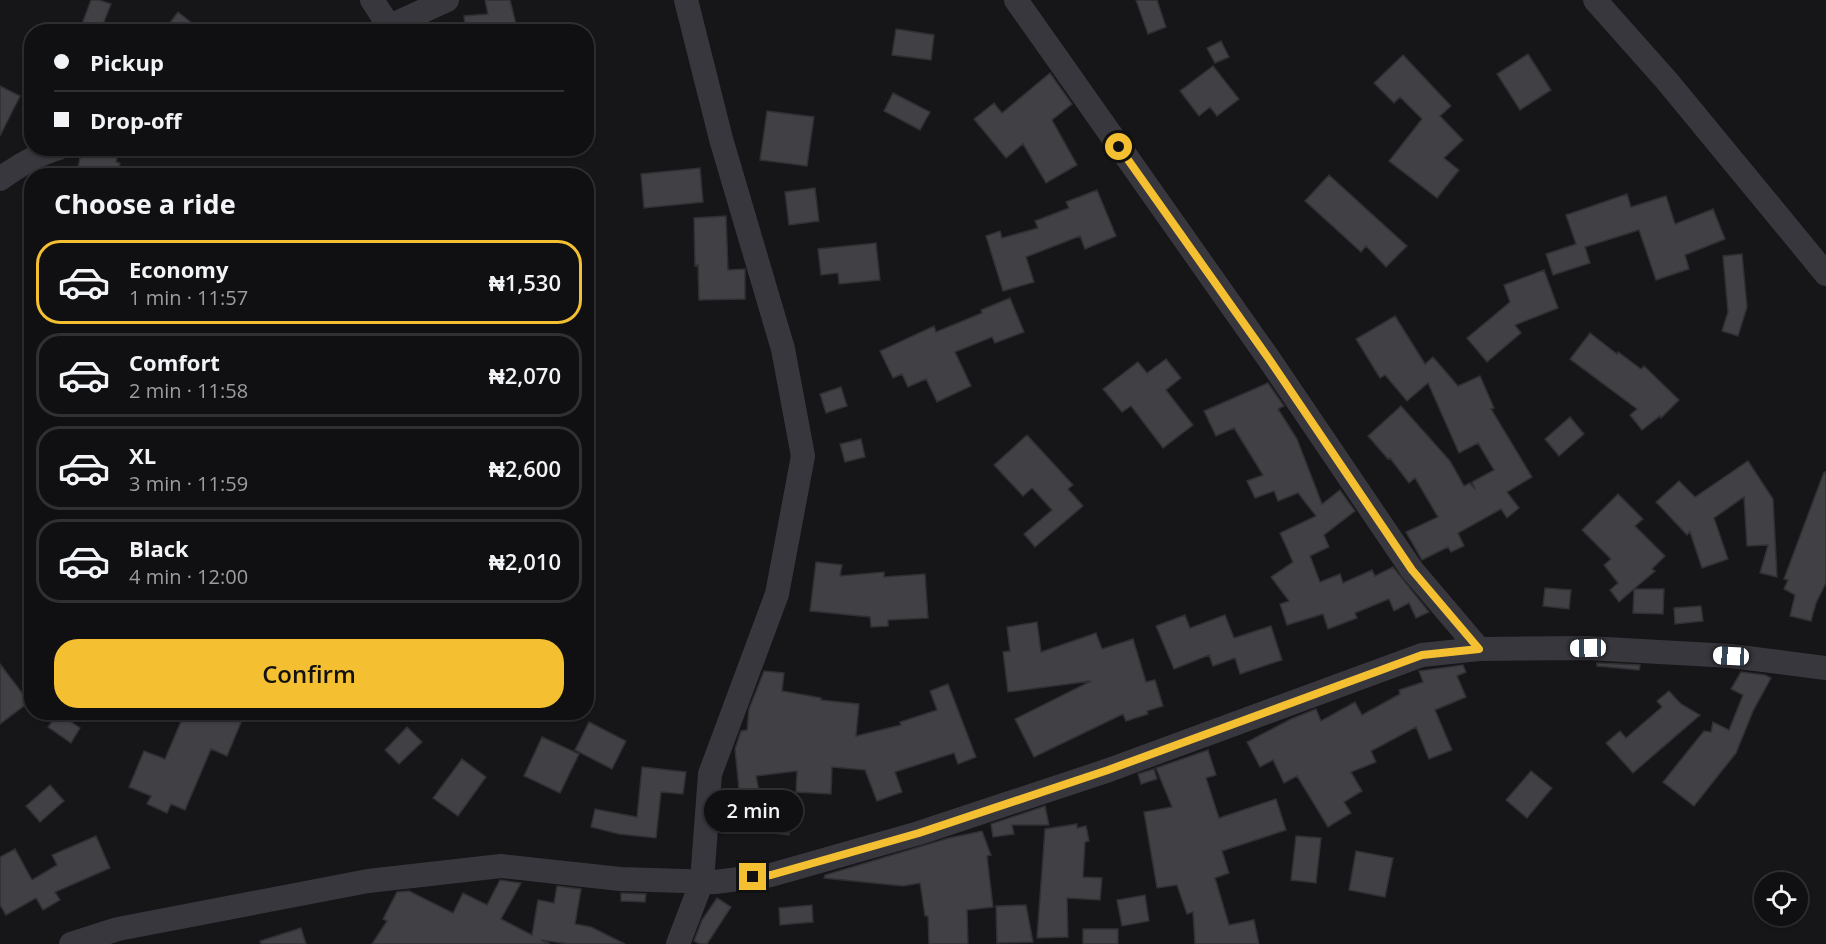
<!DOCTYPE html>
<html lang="en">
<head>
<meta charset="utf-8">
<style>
	:root { --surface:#101012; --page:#1e1e20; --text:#f1f3f6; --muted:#9c9d9f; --line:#303032; --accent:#f4c032 }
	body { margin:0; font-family:"Open Sans",sans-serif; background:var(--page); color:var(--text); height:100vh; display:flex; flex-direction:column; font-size:22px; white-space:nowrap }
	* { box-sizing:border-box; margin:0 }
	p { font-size:20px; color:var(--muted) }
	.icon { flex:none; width:33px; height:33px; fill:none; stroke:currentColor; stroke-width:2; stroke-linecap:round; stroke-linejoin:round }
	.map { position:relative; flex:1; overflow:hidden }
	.panel { position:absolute; left:24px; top:168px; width:570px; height:552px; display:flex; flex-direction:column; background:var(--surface); border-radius:24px; box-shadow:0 2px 4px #0004,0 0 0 2px var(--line) }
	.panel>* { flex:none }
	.guide { position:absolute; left:24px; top:24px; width:570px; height:132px; border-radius:24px; box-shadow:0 2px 4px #0004,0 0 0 2px var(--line); display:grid; align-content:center; height:132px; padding:0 30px; background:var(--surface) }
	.controls { position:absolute; left:1754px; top:872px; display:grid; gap:12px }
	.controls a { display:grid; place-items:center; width:54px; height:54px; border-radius:50%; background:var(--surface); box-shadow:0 2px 4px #0004,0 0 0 2px var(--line); font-size:30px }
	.end { position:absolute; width:27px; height:27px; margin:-14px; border:8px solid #f4c032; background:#111; box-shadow:0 0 0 3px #111 }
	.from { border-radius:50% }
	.bubble { position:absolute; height:42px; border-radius:21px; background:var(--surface); box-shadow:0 2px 4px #0004,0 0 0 2px var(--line); font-size:20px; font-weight:600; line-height:42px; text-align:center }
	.car { position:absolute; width:18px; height:36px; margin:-18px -9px; border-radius:8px; box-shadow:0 0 4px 2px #0007; background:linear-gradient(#fff 24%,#345 0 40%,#fff 0 76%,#345 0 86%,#fff 0) }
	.guide b { display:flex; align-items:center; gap:21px; height:57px; font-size:22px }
	.guide b+b { border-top:2px solid var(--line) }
	.guide i { width:15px; height:15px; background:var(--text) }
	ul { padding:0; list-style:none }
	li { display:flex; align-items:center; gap:18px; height:84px; margin:0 12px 9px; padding:0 18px; border:3px solid var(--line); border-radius:24px }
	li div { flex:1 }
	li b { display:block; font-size:22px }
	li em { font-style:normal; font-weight:600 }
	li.current { border-color:var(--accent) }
	li>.icon { width:54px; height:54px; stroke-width:1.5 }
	h2 { padding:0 30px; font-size:27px; line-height:72px }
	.cta { display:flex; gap:12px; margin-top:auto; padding:12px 30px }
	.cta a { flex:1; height:69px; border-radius:24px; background:var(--accent); color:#111; font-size:24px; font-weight:600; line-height:69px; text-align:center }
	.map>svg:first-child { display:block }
</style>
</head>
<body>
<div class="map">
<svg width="1826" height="944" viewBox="0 0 1826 944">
	<rect width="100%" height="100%" fill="#161618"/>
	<path fill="#404045" stroke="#303034" stroke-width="1.5" d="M 91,0 L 99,0 L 111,4 L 100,32 L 79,32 Z
		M 485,0 L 510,0 L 518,32 L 466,32 L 464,16 L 488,14 Z
		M 1136,0 L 1157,0 L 1166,27 L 1148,34 Z
		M 178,12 L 203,32 L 163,32 Z
		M 896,29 L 934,35 L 931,60 L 892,55 Z
		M 1221,41 L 1229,57 L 1215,63 L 1207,48 Z
		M 1528,54 L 1551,90 L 1520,110 L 1497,74 Z
		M 1403,55 L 1451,106 L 1440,116 L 1463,140 L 1444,158 L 1459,170 L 1437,198 L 1389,161 L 1422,119 L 1400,97 L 1394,103 L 1374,83 Z
		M 1213,66 L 1239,99 L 1217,116 L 1210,107 L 1199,116 L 1180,91 Z
		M 1050,73 L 1072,104 L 1052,120 L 1077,165 L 1046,183 L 1023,144 L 1006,158 L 974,119 L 994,103 L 1002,113 Z
		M 0,86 L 20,96 L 0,136 Z
		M 893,93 L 930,112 L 920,130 L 884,111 Z
		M 767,111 L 814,117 L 807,166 L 760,160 Z
		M 82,148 L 119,150 L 116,162 L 120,163 L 117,176 L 90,176 L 77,173 Z
		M 700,168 L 703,202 L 644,208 L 641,174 Z
		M 1329,175 L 1407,246 L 1386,267 L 1366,246 L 1361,252 L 1305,201 Z
		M 815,188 L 819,221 L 789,225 L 785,192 Z
		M 1097,190 L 1116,236 L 1085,249 L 1080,236 L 1026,257 L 1034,282 L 1003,291 L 986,236 L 1000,231 L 1002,238 L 1038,228 L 1035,221 L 1069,208 L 1066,202 Z
		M 1627,194 L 1631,207 L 1666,196 L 1675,224 L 1713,209 L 1725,239 L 1685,255 L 1689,269 L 1656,280 L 1639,230 L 1585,247 L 1590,263 L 1553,275 L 1546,254 L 1576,244 L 1566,215 Z
		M 726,216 L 728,270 L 745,269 L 745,299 L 699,300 L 698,265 L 695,266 L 694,218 Z
		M 876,243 L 880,280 L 839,284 L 838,273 L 821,275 L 818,249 Z
		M 1742,254 L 1747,307 L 1738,336 L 1722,331 L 1728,312 L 1723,256 Z
		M 1544,270 L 1558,308 L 1515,325 L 1521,333 L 1487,362 L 1467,338 L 1510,302 L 1504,285 Z
		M 1010,298 L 1024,332 L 995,343 L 992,337 L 955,352 L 971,386 L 937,402 L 926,379 L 908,387 L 902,374 L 893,378 L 880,351 L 934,326 L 936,332 L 982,313 L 981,310 Z
		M 1395,316 L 1425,364 L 1433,357 L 1458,386 L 1480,376 L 1494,408 L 1491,409 L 1532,477 L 1507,492 L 1519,508 L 1507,518 L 1501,509 L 1458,533 L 1464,546 L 1451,552 L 1448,547 L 1422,560 L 1406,532 L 1438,517 L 1415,478 L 1409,483 L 1390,458 L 1388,459 L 1368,436 L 1401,406 L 1450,461 L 1464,486 L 1470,483 L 1475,489 L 1472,482 L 1494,470 L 1478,443 L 1459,453 L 1428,383 L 1407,401 L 1385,375 L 1380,378 L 1356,339 Z
		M 1590,333 L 1617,354 L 1618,352 L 1641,369 L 1644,366 L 1679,400 L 1661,418 L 1660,416 L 1642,430 L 1630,415 L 1637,409 L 1570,359 Z
		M 1166,359 L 1181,378 L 1166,390 L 1193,425 L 1163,448 L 1131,406 L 1122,412 L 1103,389 L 1138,362 L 1147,373 Z
		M 1268,383 L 1284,406 L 1278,409 L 1297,439 L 1322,504 L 1340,490 L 1355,511 L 1324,535 L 1329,547 L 1310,556 L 1320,582 L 1340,574 L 1343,583 L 1372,570 L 1375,576 L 1393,567 L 1429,612 L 1416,618 L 1409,603 L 1394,611 L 1389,599 L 1355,613 L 1357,618 L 1328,629 L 1323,614 L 1287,625 L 1280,604 L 1289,601 L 1271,577 L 1293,562 L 1280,533 L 1316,516 L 1298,493 L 1278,501 L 1274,491 L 1255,498 L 1247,481 L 1263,475 L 1234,428 L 1216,436 L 1204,411 Z
		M 841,387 L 847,406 L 826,413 L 820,394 Z
		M 1570,417 L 1584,434 L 1559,456 L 1545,439 Z
		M 1027,435 L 1073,485 L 1068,489 L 1083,506 L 1035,547 L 1024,534 L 1052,510 L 1032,488 L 1023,496 L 994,465 Z
		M 861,439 L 865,457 L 845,462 L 840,444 Z
		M 1748,461 L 1773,499 L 1777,577 L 1760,573 L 1768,545 L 1747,546 L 1744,497 L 1714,518 L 1728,559 L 1702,568 L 1690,532 L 1687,535 L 1656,502 L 1679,481 L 1695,497 Z
		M 1824,472 L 1826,472 L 1826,583 L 1816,603 L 1811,621 L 1790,616 L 1795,595 L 1784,589 L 1788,580 L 1784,579 Z
		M 1618,494 L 1643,519 L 1635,526 L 1665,556 L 1652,569 L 1655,571 L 1634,589 L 1664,589 L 1663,614 L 1633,613 L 1634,589 L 1619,602 L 1610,590 L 1618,583 L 1604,565 L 1611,559 L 1582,530 Z
		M 816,562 L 842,565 L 840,576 L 884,572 L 884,577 L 925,574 L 928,618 L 888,620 L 888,626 L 871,627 L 870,617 L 810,611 Z
		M 1545,588 L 1571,590 L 1569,609 L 1543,606 Z
		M 1701,606 L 1703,621 L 1675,624 L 1674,608 Z
		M 1185,615 L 1190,628 L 1225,615 L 1234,638 L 1271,626 L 1282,660 L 1240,674 L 1235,658 L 1213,666 L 1209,655 L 1174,669 L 1156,626 Z
		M 1037,622 L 1041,652 L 1096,633 L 1102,649 L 1133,639 L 1146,682 L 1155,680 L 1163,706 L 1147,711 L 1148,714 L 1126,721 L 1123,714 L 1034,757 L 1015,719 L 1091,681 L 1008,692 L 1003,652 L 1010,651 L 1007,627 Z
		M 1597,663 L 1640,665 L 1639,670 L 1597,666 Z
		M 0,664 L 29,702 L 0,724 Z
		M 1463,665 L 1466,672 L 1457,676 L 1466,697 L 1435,710 L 1452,750 L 1429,759 L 1416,727 L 1371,751 L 1376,762 L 1351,772 L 1362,791 L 1344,802 L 1351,813 L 1328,827 L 1297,776 L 1284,783 L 1273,760 L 1260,767 L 1247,742 L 1291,719 L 1316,709 L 1321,721 L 1355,702 L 1362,715 L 1400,694 L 1399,690 L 1423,682 L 1419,671 Z
		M 764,671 L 784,673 L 782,691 L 821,698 L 821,700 L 859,704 L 856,736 L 901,725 L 900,722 L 937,710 L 930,691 L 948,684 L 976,757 L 958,764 L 954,753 L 895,772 L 902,792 L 877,801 L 865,770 L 832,767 L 831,794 L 796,792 L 797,771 L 756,776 L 763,811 L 791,814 L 789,835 L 724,828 L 720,830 L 722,811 L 742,800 L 740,800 L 735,749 L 741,731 L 747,730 L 749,709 Z
		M 1741,672 L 1765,675 L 1771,678 L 1753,711 L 1736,753 L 1694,806 L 1663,782 L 1704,731 L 1711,732 L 1713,722 L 1729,730 L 1743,695 L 1731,689 Z
		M 1669,691 L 1681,704 L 1700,715 L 1633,773 L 1606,743 L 1620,731 L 1626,738 L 1662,707 L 1657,701 Z
		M 185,712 L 223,712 L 242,720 L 227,756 L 211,749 L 185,810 L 171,804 L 167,813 L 147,804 L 151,796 L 129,787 L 144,751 L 165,759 Z
		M 58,713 L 80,728 L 71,743 L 48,727 Z
		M 589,722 L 626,741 L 612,769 L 575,750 Z
		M 407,727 L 422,742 L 399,764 L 385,750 Z
		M 542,737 L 579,754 L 560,793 L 524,776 Z
		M 1208,750 L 1216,775 L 1206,778 L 1219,818 L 1276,799 L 1286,830 L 1222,851 L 1229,873 L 1215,878 L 1229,925 L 1254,920 L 1259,944 L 1195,944 L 1193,912 L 1187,914 L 1177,885 L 1157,888 L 1144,812 L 1172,807 L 1156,768 Z
		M 462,759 L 486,777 L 458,816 L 433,798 Z
		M 642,767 L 686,772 L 683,794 L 661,792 L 656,838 L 619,834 L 591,827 L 595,809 L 637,817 Z
		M 1154,769 L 1157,779 L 1141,784 L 1138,774 Z
		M 1531,771 L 1552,788 L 1527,818 L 1506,800 Z
		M 50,785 L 64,801 L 40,822 L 26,806 Z
		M 1045,806 L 1049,825 L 1012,825 L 1014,834 L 993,837 L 991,824 Z
		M 1077,824 L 1077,828 L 1086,826 L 1089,841 L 1085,842 L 1083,877 L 1102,878 L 1100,900 L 1067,898 L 1068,937 L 1037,938 L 1045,829 Z
		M 982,831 L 991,855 L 987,856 L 993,907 L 967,910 L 968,944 L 929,944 L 928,916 L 925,916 L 920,883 L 903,886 L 824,878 L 825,875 L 949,838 Z
		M 96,836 L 110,868 L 55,892 L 60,900 L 43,910 L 36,898 L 6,915 L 0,905 L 0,857 L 15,849 L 32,880 L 57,865 L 52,855 Z
		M 1296,836 L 1321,838 L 1316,883 L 1291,880 Z
		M 1356,851 L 1393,858 L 1385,897 L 1349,890 Z
		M 500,880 L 521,883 L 501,919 L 532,935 L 538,900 L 554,903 L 557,886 L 581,889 L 575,924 L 591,927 L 625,944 L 568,944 L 541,940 L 550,944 L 372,944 L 387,921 L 383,919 L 397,892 L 409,891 L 453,913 L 463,893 L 487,905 Z
		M 621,893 L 646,894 L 645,902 L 621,901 Z
		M 1145,895 L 1149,921 L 1122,926 L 1117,900 Z
		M 717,898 L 731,907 L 707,944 L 700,944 L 694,941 L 702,920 Z
		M 812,905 L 813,922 L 780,925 L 779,908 Z
		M 1026,905 L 1033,942 L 997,943 L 996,906 Z
		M 301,928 L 306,944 L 261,944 L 260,941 Z
		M 1083,929 L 1118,929 L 1118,944 L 1083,944 Z"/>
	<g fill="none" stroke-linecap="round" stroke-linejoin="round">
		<path stroke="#37373d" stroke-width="24" d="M 372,0 L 389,26
			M 1016,0 L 1269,359 L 1412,570 L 1479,649
			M 1595,0 L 1667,81 L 1826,274
			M 377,32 L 447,0
			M 0,179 C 18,166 38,154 59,148
			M 71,944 L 118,929 L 368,881 L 501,866 L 620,879 L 715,882 L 771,875 L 919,833 L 1109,770 L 1422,655 L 1479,649 L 1588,648 L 1731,656 L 1826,668
			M 678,944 L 702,881 L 710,774 L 777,594 L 803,456 L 783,349 L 721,139 L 686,0"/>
	</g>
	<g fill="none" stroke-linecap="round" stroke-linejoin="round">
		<path stroke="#f4c032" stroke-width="8" d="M 753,877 L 771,875 L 919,833 L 1108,770 L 1422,655 L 1479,649 L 1412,570 L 1269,359 L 1119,147"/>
	</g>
</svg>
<div class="controls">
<a><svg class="icon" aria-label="locate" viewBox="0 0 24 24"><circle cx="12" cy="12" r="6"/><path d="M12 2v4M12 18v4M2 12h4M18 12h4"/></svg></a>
</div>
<i class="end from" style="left:1119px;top:147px"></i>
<i class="end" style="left:753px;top:877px"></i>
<div class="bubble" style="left:704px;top:790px;width:99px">2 min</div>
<i class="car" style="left:1588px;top:648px;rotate:269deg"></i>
<i class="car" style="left:1731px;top:656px;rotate:273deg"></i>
<div class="guide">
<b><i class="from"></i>Pickup</b>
<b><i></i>Drop-off</b>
</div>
<section class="panel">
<h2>Choose a ride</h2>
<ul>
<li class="current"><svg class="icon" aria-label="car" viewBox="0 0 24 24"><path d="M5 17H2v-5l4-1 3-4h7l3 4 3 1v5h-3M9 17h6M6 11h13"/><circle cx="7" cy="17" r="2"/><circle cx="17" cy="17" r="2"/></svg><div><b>Economy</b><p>1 min · 11:57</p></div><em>₦1,530</em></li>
<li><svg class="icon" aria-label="car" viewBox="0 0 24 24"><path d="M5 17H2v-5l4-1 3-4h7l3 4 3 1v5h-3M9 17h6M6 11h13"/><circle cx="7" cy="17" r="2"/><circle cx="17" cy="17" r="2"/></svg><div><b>Comfort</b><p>2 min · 11:58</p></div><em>₦2,070</em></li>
<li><svg class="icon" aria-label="car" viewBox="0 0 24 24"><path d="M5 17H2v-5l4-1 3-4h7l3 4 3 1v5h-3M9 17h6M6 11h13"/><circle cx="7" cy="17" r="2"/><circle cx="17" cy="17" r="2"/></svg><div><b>XL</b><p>3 min · 11:59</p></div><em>₦2,600</em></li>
<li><svg class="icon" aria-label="car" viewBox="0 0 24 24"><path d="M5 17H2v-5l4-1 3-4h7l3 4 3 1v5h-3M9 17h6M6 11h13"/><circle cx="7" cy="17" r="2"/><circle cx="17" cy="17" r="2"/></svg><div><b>Black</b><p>4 min · 12:00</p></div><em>₦2,010</em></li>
</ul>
<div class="cta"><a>Confirm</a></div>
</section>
</div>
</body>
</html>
